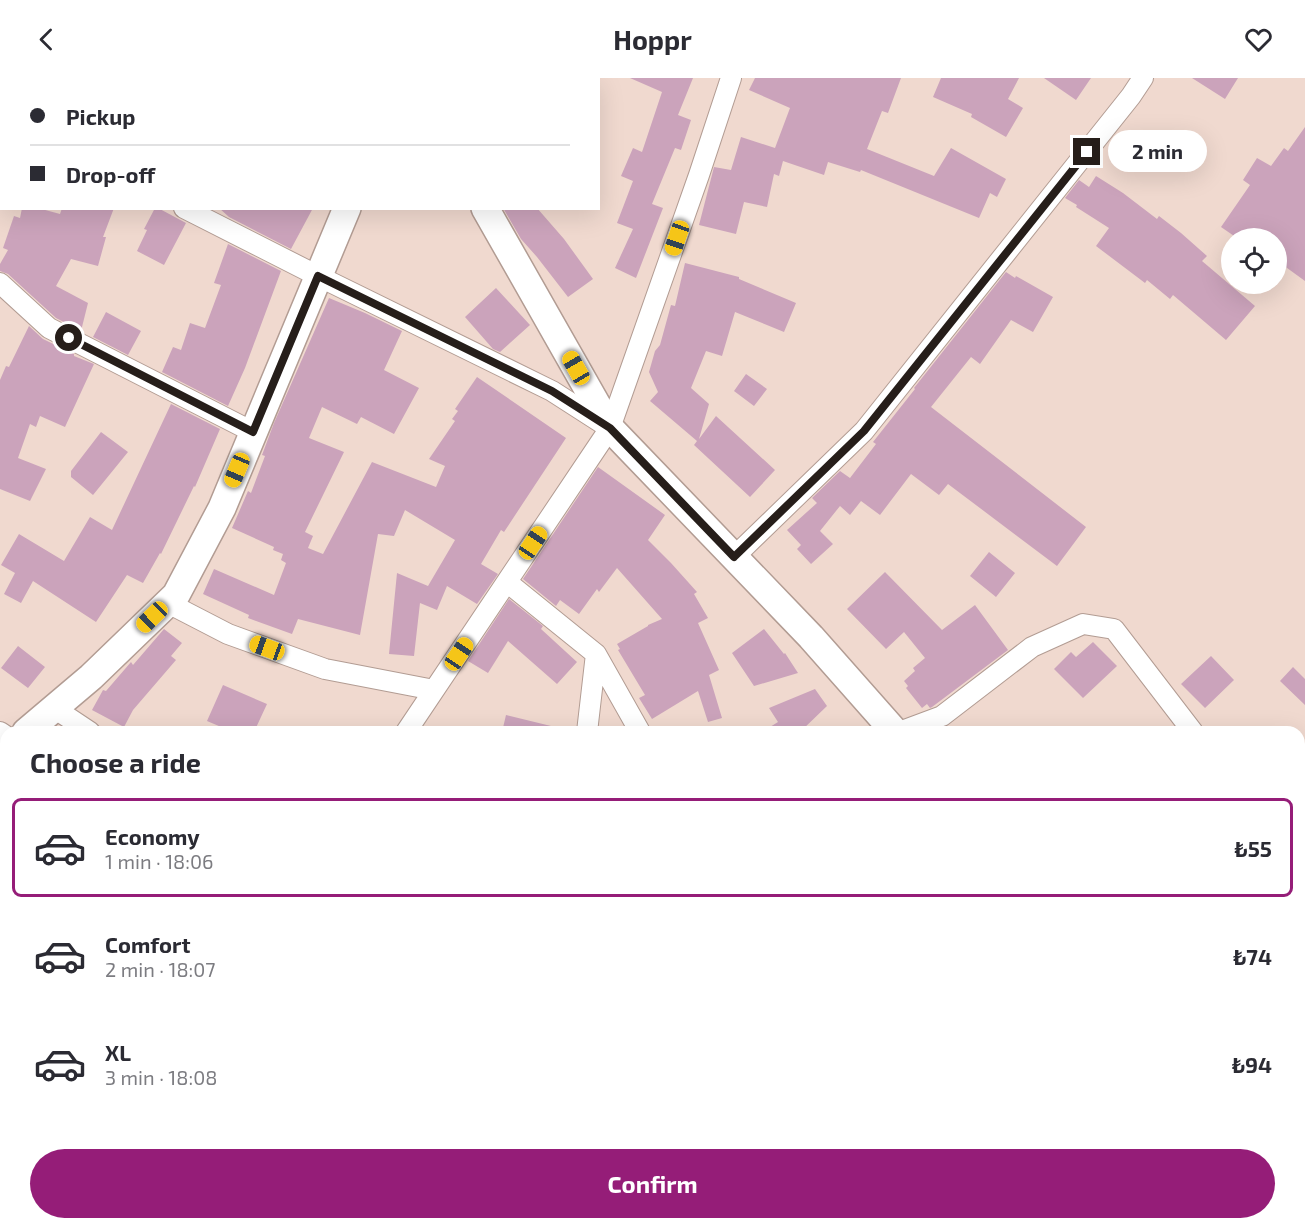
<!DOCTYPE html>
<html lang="en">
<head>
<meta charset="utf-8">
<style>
	:root { --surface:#fff; --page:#f2f2f3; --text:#2b2b33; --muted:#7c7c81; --line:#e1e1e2; --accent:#951d78 }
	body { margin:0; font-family:"Exo 2",sans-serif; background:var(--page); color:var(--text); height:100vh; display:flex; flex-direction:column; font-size:22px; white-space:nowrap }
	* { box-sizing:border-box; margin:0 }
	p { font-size:20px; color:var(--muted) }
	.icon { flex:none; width:33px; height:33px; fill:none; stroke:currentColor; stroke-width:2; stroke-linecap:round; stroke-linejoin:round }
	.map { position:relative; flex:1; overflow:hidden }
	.drawer { position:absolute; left:0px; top:648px; width:1305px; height:504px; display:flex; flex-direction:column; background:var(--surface); border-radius:18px 18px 0 0; box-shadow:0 6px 24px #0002 }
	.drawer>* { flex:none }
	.banner { position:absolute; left:0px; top:0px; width:600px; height:132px; box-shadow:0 6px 24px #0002; display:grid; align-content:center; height:132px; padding:0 30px; background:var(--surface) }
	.tools { position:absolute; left:1221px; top:150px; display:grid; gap:12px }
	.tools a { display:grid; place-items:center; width:66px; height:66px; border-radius:50%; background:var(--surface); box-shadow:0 6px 24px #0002; font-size:30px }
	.end { position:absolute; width:27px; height:27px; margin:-14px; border:8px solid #261e1a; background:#fff; box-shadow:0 0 0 3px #fff }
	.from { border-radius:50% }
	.bubble { position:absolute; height:42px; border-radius:21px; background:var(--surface); box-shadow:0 6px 24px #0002; font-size:20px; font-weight:700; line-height:42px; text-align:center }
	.car { position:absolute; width:18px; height:36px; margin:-18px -9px; border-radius:8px; box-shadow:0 0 4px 2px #0007; background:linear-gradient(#f5c518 24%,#345 0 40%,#f5c518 0 76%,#345 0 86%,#f5c518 0) }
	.banner b { display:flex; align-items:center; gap:21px; height:57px; font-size:22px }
	.banner b+b { border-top:2px solid var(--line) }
	.banner i { width:15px; height:15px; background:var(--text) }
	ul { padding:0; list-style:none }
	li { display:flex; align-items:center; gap:18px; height:99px; margin:0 12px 9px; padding:0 18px; border:3px solid transparent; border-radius:9px }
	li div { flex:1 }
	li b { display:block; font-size:22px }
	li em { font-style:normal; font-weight:700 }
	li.on { border-color:var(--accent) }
	li>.icon { width:54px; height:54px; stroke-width:1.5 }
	h2 { padding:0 30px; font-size:27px; line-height:72px }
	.button { display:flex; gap:12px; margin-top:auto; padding:12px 30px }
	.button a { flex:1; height:69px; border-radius:36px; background:var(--accent); color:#fff; font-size:24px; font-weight:700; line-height:69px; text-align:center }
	header { display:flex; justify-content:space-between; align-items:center; height:78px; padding:0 30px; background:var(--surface); font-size:27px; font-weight:700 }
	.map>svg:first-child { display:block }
</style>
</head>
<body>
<header><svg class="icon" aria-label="back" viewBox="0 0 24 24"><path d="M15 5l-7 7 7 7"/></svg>Hoppr<svg class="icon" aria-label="heart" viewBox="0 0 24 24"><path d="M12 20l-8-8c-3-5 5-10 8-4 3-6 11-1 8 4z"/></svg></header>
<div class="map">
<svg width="1305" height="1152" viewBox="0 0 1305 1152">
	<rect width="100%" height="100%" fill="#f0d9cf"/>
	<path fill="#cba3bb" d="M 630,0 L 693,0 L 678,37 L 691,42 L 681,72 L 675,70 L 652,126 L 663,130 L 636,200 L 615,190 L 633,151 L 617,145 L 633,103 L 621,98 L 633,70 L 642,74 L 662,14 Z
		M 755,0 L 901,0 L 888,35 L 882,33 L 867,71 L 934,98 L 951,70 L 1006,101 L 997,119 L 990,115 L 979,140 L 861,92 L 860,94 L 828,84 L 824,97 L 783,83 L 779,98 L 774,96 L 767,129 L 744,124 L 736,156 L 699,147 L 714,89 L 731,92 L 741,59 L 775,70 L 790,30 L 749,12 Z
		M 941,0 L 1019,0 L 1008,21 L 1023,30 L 1006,59 L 971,39 L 972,36 L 933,19 Z
		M 1044,0 L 1091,0 L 1076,22 Z
		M 1192,0 L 1238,0 L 1225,21 Z
		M 1305,49 L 1305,203 L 1276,182 L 1276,160 L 1237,160 L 1221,149 L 1250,107 L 1243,102 L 1257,80 L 1271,88 L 1284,70 L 1288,73 Z
		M 1096,98 L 1123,115 L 1157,141 L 1159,138 L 1181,155 L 1207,178 L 1202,183 L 1255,228 L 1226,262 L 1173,217 L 1170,221 L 1147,202 L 1145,205 L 1096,168 L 1109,150 L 1076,129 L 1077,127 L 1065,120 L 1079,102 L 1089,109 Z
		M 22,130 L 38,130 L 60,136 L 62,130 L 114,130 L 103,159 L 106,159 L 98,188 L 71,181 L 56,208 L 88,225 L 81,253 L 56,240 L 8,196 L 0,193 L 0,186 L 8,172 L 3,170 L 14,138 L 20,140 Z
		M 155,130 L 158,130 L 186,145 L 164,187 L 137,173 L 147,152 L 144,151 Z
		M 219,130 L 313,130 L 291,171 L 229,139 Z
		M 503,130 L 537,130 L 564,161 L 593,201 L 568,219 L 537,179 L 521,161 Z
		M 228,166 L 281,193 L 245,290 L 228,328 L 162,294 L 173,269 L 181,272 L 190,245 L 205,250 L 221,207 L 214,205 Z
		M 685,185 L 739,199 L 739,201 L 796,225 L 784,254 L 735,234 L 722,278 L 706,273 L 691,310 L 709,326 L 699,361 L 716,338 L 775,392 L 750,419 L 694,367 L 697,363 L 650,323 L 658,314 L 649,294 L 655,273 L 660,267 L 671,227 L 675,228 Z
		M 1006,194 L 1015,200 L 1016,198 L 1053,219 L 1033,254 L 1011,242 L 980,286 L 971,279 L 931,329 L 1086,449 L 1057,488 L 948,406 L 939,417 L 911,396 L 880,437 L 861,423 L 850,437 L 840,428 L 820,453 L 833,466 L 811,486 L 797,471 L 801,467 L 787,452 L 817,425 L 812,420 L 840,393 L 850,400 L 876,366 L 873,364 L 915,311 L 914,310 Z
		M 496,210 L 530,247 L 500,274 L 493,271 L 465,239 Z
		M 329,220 L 365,235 L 402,253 L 384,292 L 419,310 L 394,356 L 361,339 L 357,346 L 322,329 L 309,360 L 344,374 L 305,454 L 313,458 L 308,470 L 323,476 L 372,384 L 436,409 L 445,388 L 429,381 L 455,343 L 452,341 L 458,333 L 455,331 L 477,299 L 566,360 L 504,454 L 501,452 L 481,486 L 498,496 L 477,526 L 447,508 L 437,532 L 420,525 L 414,578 L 389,576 L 397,495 L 428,508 L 455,462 L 405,432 L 394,458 L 378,456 L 360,557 L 298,541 L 292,556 L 248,540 L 249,537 L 203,516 L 214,491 L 274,517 L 286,485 L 281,482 L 283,476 L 273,472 L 274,469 L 232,450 L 248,413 L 251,415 L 265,378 L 262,377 L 274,345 Z
		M 106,234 L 141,253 L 128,277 L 93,259 Z
		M 29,248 L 43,261 L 74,276 L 74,278 L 94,286 L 65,349 L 40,338 L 36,349 L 30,346 L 18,380 L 46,391 L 30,423 L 0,411 L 0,302 L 6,288 L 9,289 Z
		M 746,296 L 767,311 L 754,328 L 734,313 Z
		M 171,326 L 220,351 L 195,409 L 194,408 L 161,476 L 160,475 L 143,505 L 127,497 L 96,544 L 33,503 L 21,525 L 4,516 L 15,495 L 1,487 L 19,456 L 64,483 L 90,439 L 112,452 Z
		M 101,354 L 128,374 L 93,417 L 71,399 L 71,393 Z
		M 598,389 L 665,437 L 648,462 L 671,485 L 697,514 L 694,516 L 708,540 L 698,545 L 719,592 L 709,597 L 722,640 L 708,644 L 698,613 L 652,641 L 639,620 L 645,617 L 618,572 L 620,571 L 617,566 L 648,548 L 648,547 L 662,541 L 617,490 L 599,514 L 597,511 L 579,536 L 560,522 L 556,528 L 523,501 Z
		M 989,474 L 1015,495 L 996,519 L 970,498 Z
		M 885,494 L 942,552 L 975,527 L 1008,572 L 932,629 L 930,630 L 927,626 L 922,630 L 906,610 L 908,608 L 904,603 L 915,593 L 913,590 L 925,580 L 904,554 L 886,571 L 847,531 Z
		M 509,521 L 543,548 L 541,551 L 577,584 L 557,606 L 508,563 L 488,595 L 468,583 Z
		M 164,551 L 182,565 L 171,578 L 176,582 L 133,632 L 124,649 L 92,632 L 103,612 L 106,613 L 131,584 L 133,587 Z
		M 764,551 L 784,576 L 785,575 L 798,595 L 754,608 L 732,575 Z
		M 1093,564 L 1117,588 L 1083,620 L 1054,591 L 1071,574 L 1076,579 Z
		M 18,568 L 45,589 L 28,610 L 1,590 Z
		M 1211,578 L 1234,602 L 1205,630 L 1181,606 Z
		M 1293,589 L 1305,601 L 1305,627 L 1280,603 Z
		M 223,607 L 267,626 L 254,654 L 233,654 L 207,643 Z
		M 815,611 L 827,628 L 800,654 L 762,654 L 778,644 L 769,630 Z
		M 506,637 L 551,648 L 550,654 L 502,654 Z"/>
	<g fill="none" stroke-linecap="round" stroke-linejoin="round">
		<defs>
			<path id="street" d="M 513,2 L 514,0
				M 0,73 L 2,74
				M 184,130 L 318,198 L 552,313 L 608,349
				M 0,205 L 49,250 L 253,354
				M 734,479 L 864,353 L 1131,18 L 1143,0
				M 507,504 L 596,576 L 640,654
				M 168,525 L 228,556 L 325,591 L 434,612
				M 54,630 L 90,654
				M 0,654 L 6,658
				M 406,654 L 610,350 L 699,97 L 731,0
				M 587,654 L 596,576
				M 899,654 L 942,638 L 1032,569 L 1083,546 L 1114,551 L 1193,654
				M 1299,791 L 1305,799
				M 0,900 L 6,904
				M 1299,1138 L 1305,1135
				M 658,1146 L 659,1152
				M 834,1146 L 836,1152
				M 231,1152 L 232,1146
				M 408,1152 L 409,1146
				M 1276,1152 L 1286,1146"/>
			<path id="secondary" d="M 423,0 L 423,2
				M 399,2 L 399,0
				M 485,130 L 610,350 L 811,559 L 895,654
				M 26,654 L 91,599 L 176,517 L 222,430 L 347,130
				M 0,676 L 6,670
				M 1299,1108 L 1305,1115"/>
		</defs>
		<use href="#street" stroke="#b29c93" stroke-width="22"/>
		<use href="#secondary" stroke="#b29c93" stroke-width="30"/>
		<use href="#street" stroke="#fff" stroke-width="20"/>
		<use href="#secondary" stroke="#fff" stroke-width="27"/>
	</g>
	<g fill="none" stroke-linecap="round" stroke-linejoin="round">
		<path stroke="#261e1a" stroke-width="8" d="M 69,260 L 253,354 L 318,198 L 552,313 L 610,350 L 734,479 L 864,353 L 1087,74"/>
	</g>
</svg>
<div class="tools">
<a><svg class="icon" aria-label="locate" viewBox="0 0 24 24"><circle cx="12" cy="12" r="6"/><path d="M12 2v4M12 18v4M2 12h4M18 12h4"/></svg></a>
</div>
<i class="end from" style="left:69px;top:260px"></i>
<i class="end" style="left:1087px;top:74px"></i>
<div class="bubble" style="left:1108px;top:52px;width:99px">2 min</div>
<i class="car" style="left:677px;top:160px;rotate:199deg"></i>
<i class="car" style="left:576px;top:290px;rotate:330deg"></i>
<i class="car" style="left:237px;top:392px;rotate:203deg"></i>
<i class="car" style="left:533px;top:465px;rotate:34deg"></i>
<i class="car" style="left:152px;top:539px;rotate:226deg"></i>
<i class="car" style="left:267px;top:570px;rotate:290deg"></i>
<i class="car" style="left:459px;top:576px;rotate:34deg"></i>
<div class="banner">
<b><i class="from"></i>Pickup</b>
<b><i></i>Drop-off</b>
</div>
<section class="drawer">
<h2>Choose a ride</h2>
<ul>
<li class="on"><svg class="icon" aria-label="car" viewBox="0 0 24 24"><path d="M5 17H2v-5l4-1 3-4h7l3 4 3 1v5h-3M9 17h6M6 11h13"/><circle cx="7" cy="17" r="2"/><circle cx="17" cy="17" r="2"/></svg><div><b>Economy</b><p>1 min · 18:06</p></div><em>₺55</em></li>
<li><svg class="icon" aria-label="car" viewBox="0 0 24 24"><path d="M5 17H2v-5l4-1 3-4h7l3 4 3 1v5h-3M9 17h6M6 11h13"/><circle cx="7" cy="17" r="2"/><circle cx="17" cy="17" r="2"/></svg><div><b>Comfort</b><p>2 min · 18:07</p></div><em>₺74</em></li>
<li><svg class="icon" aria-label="car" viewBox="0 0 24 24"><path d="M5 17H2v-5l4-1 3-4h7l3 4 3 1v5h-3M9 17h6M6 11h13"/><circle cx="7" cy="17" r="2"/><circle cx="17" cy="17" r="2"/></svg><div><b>XL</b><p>3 min · 18:08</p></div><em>₺94</em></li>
</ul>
<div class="button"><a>Confirm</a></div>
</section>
</div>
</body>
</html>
